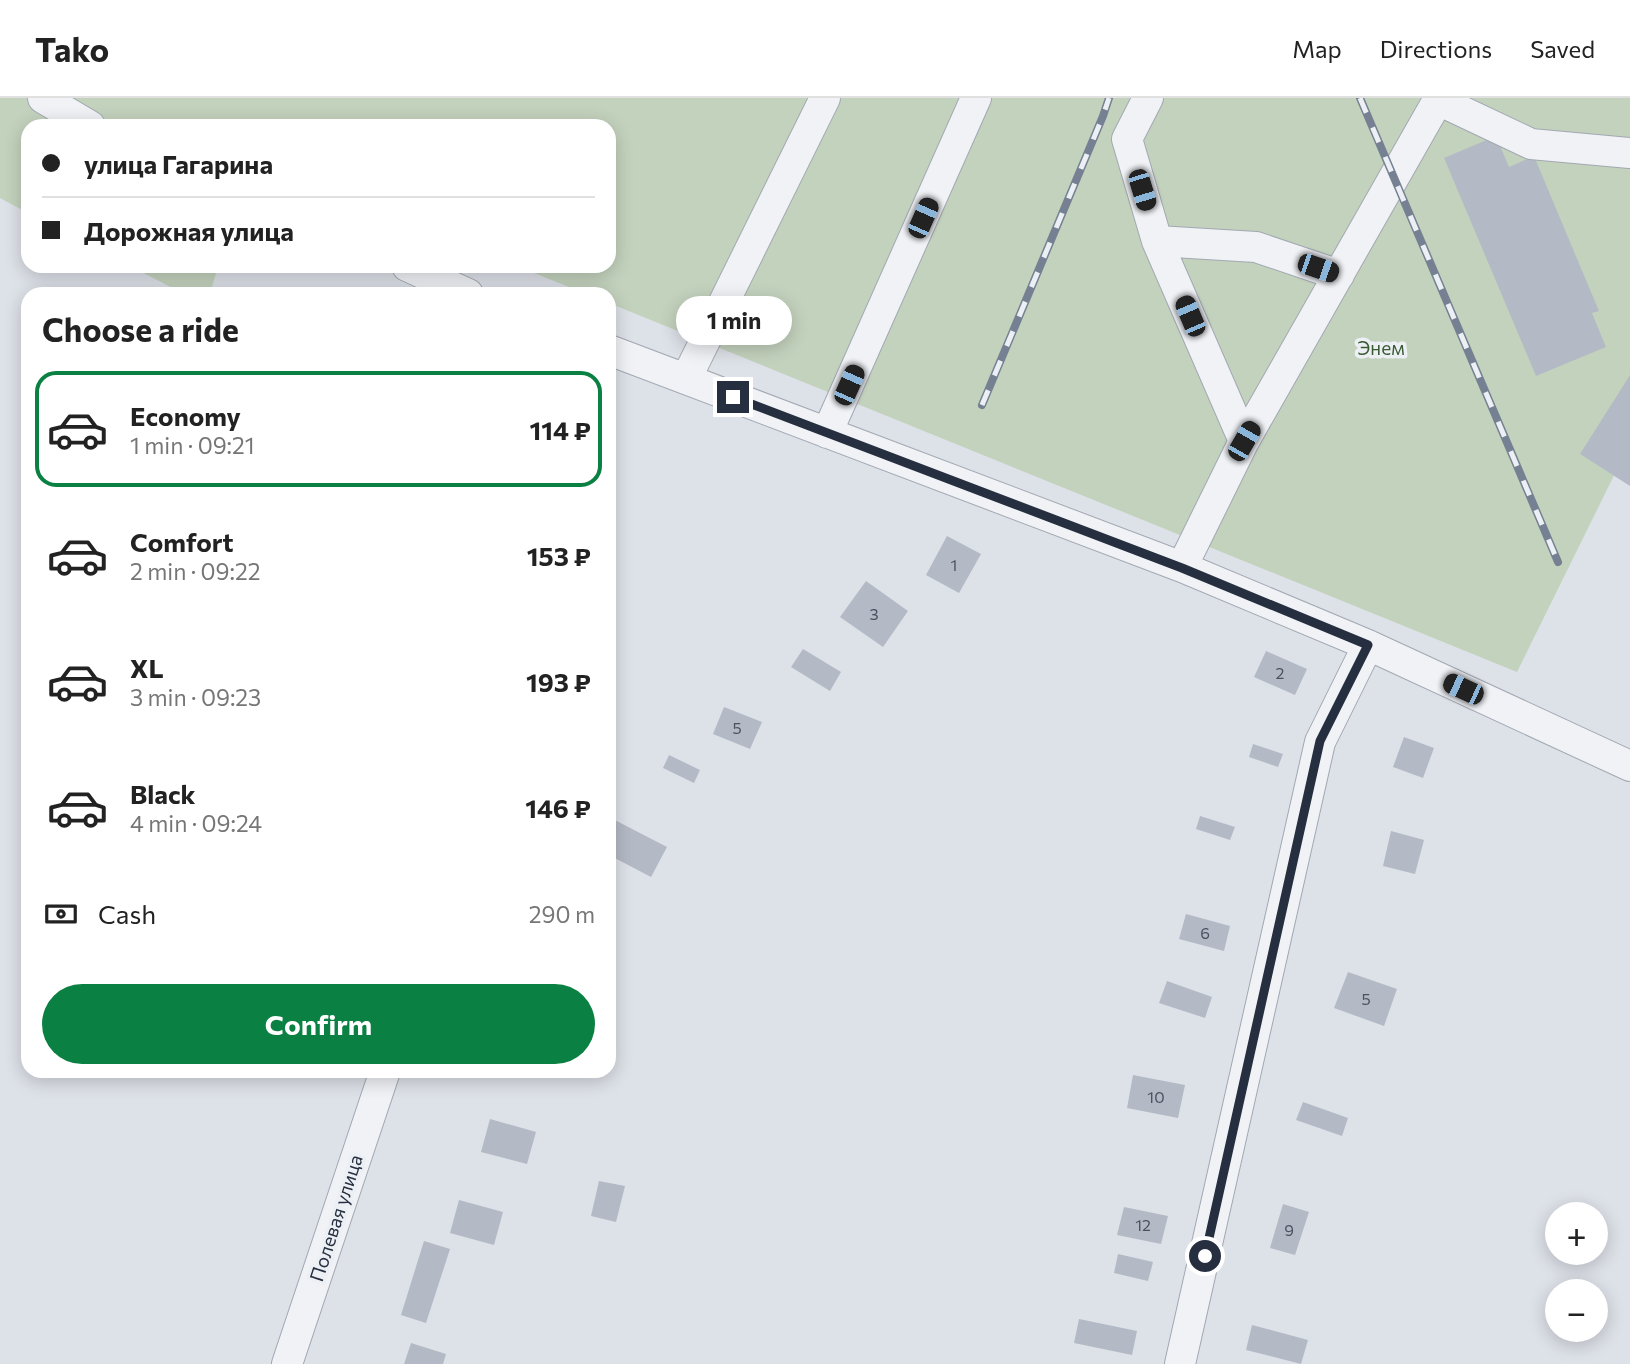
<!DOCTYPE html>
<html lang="en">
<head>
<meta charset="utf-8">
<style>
	:root { --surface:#fff; --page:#f6f6f6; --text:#222; --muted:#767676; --line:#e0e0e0; --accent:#0b8043 }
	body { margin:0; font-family:Commissioner,sans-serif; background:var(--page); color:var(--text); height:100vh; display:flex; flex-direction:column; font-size:26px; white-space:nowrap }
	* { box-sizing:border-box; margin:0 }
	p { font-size:23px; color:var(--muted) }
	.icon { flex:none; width:38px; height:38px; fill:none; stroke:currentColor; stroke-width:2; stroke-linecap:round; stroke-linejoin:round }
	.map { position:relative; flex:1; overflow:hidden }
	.sheet { position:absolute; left:21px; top:189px; width:595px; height:791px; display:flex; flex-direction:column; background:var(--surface); border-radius:21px; box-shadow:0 4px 18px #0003 }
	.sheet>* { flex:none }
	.hud { position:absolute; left:21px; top:21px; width:595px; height:154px; border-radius:21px; box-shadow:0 4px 18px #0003; display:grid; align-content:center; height:154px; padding:0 21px; background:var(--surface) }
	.buttons { position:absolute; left:1545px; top:1104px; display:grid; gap:14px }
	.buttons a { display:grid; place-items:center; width:63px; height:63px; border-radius:50%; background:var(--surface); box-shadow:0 4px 18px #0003; font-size:35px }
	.end { position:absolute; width:32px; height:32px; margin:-16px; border:9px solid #262f3f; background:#fff; box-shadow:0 0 0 4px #fff }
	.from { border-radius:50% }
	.bubble { position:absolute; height:49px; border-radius:24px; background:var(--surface); box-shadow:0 4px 18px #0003; font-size:23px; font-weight:700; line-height:49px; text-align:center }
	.car { position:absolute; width:21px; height:42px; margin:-21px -10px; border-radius:9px; box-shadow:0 0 5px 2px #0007; background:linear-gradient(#222 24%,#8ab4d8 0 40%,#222 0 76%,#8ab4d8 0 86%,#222 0) }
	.hud b { display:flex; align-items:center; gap:24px; height:66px; font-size:26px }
	.hud b+b { border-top:2px solid var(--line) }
	.hud i { width:18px; height:18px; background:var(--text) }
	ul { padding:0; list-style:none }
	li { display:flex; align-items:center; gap:21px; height:116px; margin:0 14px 10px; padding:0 7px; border:4px solid transparent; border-radius:21px }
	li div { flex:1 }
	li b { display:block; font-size:26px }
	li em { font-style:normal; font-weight:700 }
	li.on { border-color:var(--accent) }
	li>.icon { width:63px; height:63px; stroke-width:1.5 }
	h2 { padding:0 21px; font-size:32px; line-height:84px }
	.pay { display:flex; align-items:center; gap:18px; height:77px; padding:0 21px; font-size:26px }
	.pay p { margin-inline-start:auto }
	.cta { display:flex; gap:14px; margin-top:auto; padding:14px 21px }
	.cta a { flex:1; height:80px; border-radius:42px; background:var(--accent); color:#fff; font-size:28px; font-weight:700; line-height:80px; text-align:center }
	header { display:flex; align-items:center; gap:42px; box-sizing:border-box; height:98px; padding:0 35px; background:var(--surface); border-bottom:2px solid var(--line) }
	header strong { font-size:33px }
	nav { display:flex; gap:38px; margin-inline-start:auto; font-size:24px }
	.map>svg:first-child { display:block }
</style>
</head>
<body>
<header>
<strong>Tako</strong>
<nav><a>Map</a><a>Directions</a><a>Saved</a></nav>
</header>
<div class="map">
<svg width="1630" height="1266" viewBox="0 0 1630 1266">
	<rect width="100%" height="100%" fill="#dde1e8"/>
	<path fill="#c3d2bd" d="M 0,0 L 1630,0 L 1630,345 L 1517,574 L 609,205 L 609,196 L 586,196 L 517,168 L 609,168 L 609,28 L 28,28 L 28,115 L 0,100 Z
		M 130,168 L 218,168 L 210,196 L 184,196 Z"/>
	<path fill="#b4bac5" d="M 1496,38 L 1509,69 L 1534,58 L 1599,213 L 1592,215 L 1606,249 L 1536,278 L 1444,60 Z
		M 1630,277 L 1630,388 L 1580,356 Z
		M 947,438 L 981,456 L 959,495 L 926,477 Z
		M 866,483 L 908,513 L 883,549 L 840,519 Z
		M 803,551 L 841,574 L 830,593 L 791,569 Z
		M 1266,553 L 1307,571 L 1295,597 L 1254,579 Z
		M 724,609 L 762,624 L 750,651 L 713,636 Z
		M 1404,639 L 1434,650 L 1423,680 L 1393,669 Z
		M 1253,646 L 1283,656 L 1278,669 L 1249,659 Z
		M 669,657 L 700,672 L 694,685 L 663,670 Z
		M 1200,718 L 1235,729 L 1230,742 L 1196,731 Z
		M 609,719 L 667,749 L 651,779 L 609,757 Z
		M 1391,733 L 1424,742 L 1415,776 L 1383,768 Z
		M 1186,816 L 1230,828 L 1224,853 L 1179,841 Z
		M 1348,874 L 1397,891 L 1384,928 L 1334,910 Z
		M 1167,883 L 1212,899 L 1205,920 L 1159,905 Z
		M 1133,977 L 1185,987 L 1178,1020 L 1127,1010 Z
		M 1303,1004 L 1348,1020 L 1342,1038 L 1296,1022 Z
		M 490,1021 L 536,1034 L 527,1066 L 481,1054 Z
		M 599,1083 L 625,1088 L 616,1124 L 591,1118 Z
		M 459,1102 L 503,1114 L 494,1147 L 450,1135 Z
		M 1283,1106 L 1309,1114 L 1295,1157 L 1270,1150 Z
		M 1124,1109 L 1168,1118 L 1161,1146 L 1117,1137 Z
		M 424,1143 L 450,1151 L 426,1225 L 401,1217 Z
		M 1118,1156 L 1153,1164 L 1148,1183 L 1114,1175 Z
		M 1079,1221 L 1137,1233 L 1132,1257 L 1074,1245 Z
		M 1252,1227 L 1308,1242 L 1301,1266 L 1246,1252 Z
		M 411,1245 L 446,1256 L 443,1266 L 404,1266 Z"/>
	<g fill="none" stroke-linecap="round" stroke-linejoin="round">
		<defs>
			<path id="minor" d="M 43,0 L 90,28
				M 1148,0 L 1127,41 L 1157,143 L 1244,343
				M 1157,143 L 1256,149 L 1339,177
				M 407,168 L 468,196
				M 609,252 L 1182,469 L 1368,547 L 1630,668
				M 686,281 L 825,0
				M 827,335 L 976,0
				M 1182,469 L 1244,343 L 1438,2 L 1531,46 L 1630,55
				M 287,1266 L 385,973
				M 1180,1266 L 1320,644 L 1368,547"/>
		</defs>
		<use href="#minor" stroke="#a2a8b2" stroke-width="32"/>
		<use href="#minor" stroke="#f0f2f6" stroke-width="30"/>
		<defs>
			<path id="rail" d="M 1360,0 L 1558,464
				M 982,307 L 1103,18 L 1109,0"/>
		</defs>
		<use href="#rail" stroke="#758192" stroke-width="8"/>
		<use href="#rail" stroke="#ecf0f5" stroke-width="5" stroke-dasharray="16" stroke-linecap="butt"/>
	</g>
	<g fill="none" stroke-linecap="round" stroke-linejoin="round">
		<path stroke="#262f3f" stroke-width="9" d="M 733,299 L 1182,470 L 1368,547 L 1320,643 L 1205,1158"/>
	</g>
	<g text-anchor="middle" stroke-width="7" stroke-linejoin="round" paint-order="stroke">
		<g font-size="16" fill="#4a5260">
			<text x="954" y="473">1</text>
			<text x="874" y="522">3</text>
			<text x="1280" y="581">2</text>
			<text x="737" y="636">5</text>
			<text x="1205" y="841">6</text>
			<text x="1366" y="907">5</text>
			<text x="1156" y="1005">10</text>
			<text x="1143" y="1133">12</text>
			<text x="1289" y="1138">9</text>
		</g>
		<g font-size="19" fill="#3a5b32" stroke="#ecf0f5">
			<text x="1381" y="257">Энем</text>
		</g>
		<g font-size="19" fill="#262f3f" stroke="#ecf0f5">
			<text transform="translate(336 1120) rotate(-72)" y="7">Полевая улица</text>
		</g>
	</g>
</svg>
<div class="buttons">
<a>+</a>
<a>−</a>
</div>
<i class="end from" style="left:1205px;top:1158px"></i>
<i class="end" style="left:733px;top:299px"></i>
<div class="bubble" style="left:676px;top:198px;width:116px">1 min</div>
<i class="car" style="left:1142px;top:92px;rotate:163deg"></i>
<i class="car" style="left:923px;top:120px;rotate:24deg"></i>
<i class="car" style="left:1318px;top:170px;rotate:109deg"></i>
<i class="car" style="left:1190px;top:218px;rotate:337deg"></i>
<i class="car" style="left:849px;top:287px;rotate:24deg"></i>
<i class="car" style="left:1244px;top:343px;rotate:30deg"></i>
<i class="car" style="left:1463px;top:591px;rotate:295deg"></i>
<div class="hud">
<b><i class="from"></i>улица Гагарина</b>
<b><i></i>Дорожная улица</b>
</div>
<section class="sheet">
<h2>Choose a ride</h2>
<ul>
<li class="on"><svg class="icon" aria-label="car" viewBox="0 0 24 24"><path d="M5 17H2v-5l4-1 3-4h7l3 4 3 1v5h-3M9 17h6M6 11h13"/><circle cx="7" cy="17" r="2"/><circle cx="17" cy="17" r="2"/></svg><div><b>Economy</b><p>1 min · 09:21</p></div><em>114 ₽</em></li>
<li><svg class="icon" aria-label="car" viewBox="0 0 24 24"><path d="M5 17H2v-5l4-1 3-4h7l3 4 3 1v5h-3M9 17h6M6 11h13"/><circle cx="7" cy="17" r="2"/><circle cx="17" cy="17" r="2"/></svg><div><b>Comfort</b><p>2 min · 09:22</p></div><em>153 ₽</em></li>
<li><svg class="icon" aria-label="car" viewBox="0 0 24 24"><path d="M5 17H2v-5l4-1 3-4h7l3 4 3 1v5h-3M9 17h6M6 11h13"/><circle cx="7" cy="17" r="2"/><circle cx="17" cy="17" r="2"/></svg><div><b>XL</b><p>3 min · 09:23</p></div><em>193 ₽</em></li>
<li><svg class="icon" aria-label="car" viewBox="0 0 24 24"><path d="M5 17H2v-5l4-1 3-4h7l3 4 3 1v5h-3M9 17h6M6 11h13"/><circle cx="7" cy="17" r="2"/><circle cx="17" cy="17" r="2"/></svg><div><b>Black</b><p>4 min · 09:24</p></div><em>146 ₽</em></li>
</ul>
<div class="pay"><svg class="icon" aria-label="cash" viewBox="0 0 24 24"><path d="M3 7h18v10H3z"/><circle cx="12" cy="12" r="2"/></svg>Cash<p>290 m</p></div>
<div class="cta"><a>Confirm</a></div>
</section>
</div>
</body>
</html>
